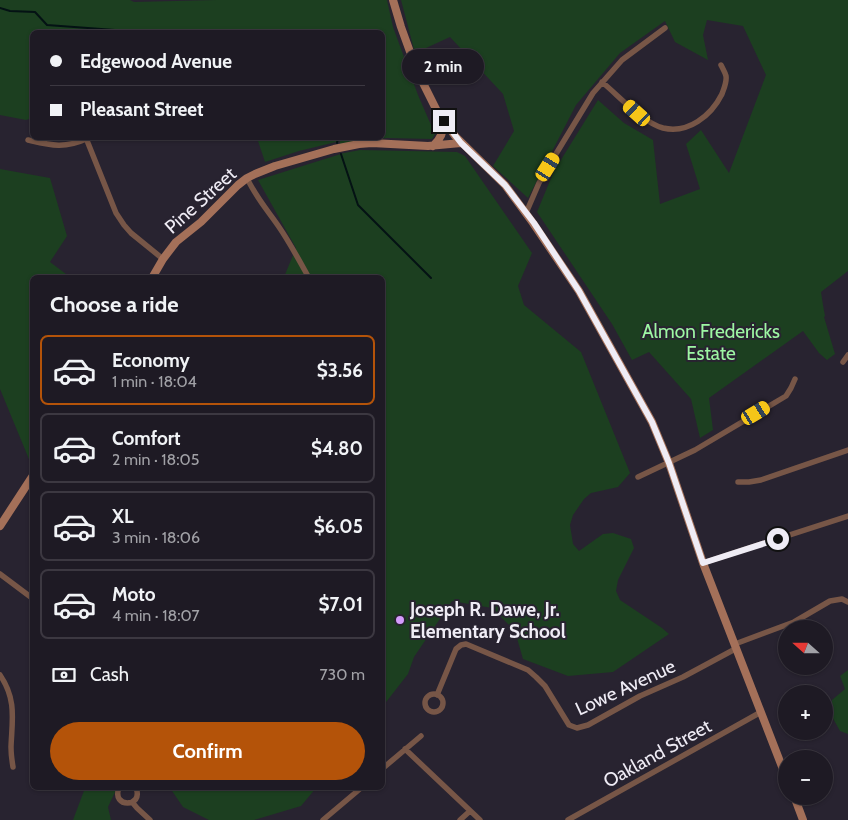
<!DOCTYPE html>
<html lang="en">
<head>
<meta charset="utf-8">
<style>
	:root { --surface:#1e1a24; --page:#26232c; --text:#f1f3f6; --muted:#a1a1a6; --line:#3c3841; --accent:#b45309 }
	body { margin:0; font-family:Cabin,sans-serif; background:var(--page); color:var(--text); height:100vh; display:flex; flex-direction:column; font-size:19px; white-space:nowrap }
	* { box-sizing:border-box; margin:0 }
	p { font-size:16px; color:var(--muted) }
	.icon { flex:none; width:28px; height:28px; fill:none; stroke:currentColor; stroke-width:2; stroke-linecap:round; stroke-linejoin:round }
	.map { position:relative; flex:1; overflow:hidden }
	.details { position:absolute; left:30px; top:275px; width:355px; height:515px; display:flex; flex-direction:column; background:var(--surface); border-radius:8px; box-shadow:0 1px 4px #0004,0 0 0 1px var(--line) }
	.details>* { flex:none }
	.hud { position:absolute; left:30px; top:30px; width:355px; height:110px; border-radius:8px; box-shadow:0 1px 4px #0004,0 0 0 1px var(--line); display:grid; align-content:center; height:110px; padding:0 20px; background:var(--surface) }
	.needle { width:32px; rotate:291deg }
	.fabs { position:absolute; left:778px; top:620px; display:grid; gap:10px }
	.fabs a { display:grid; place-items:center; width:55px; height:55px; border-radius:50%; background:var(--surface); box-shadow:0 1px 4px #0004,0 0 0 1px var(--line); font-size:25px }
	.end { position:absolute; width:22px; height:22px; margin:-11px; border:6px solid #efecf5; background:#111; box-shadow:0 0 0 2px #111 }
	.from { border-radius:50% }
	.bubble { position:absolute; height:35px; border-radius:18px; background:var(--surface); box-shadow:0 1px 4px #0004,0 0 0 1px var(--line); font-size:16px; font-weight:700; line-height:35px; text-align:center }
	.car { position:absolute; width:15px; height:30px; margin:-15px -8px; border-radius:6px; box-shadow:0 0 4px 1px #0007; background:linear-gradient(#f5c518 24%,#345 0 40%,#f5c518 0 76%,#345 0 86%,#f5c518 0) }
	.hud b { display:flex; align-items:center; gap:18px; height:48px; font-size:19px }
	.hud b+b { border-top:1px solid var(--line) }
	.hud i { width:12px; height:12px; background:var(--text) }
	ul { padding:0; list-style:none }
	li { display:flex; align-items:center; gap:15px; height:70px; margin:0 10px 8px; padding:0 10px; border:2px solid var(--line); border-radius:8px }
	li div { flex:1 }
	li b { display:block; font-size:19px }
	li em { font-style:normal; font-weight:700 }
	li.on { border-color:var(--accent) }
	li>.icon { width:45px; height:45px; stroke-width:1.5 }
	h2 { padding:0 20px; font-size:22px; line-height:60px }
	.pay { display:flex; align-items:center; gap:12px; height:55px; padding:0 20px; font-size:19px }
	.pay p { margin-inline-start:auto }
	.cta { display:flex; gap:10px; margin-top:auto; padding:10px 20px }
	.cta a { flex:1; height:58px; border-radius:30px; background:var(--accent); color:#fff; font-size:20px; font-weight:700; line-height:58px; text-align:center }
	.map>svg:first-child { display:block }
</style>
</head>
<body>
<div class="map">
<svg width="848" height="820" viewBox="0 0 848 820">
	<rect width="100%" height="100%" fill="#282330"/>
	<path fill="#1c3f20" d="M 0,0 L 130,0 L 134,2 L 216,0 L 387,0 L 393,27 L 418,95 L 431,125 L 435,134 L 432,139 L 387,138 L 340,144 L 340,141 L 299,151 L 265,162 L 257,138 L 382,138 L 382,32 L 32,32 L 32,118 L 26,120 L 0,115 Z
		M 401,0 L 848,0 L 848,271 L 821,292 L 823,305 L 825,316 L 824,317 L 835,354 L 827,360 L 819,353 L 803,331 L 709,398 L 713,430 L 700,438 L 691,399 L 649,352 L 632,360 L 612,324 L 537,212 L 554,171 L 598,100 L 624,123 L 653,140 L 660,204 L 700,189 L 686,144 L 701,130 L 729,173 L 766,75 L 743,26 L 707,20 L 703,35 L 708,60 L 675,42 L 665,21 L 620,53 L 576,105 L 528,198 L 493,166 L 514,131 L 503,94 L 450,37 L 415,53 Z
		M 360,150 L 457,152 L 465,156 L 532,253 L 518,286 L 524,305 L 581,352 L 630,473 L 618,487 L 591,493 L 584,499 L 573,515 L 570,525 L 573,544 L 579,551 L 603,534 L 613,533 L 631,539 L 634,548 L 618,580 L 616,591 L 620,600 L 662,628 L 669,634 L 613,672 L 568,676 L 523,659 L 515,631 L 492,608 L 452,601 L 414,657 L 408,674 L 383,706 L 382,278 L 284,277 L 296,248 L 258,180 L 344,153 Z
		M 0,169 L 50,178 L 67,236 L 50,262 L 70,277 L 32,278 L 32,462 L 31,464 L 0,389 Z
		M 848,670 L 848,734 L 840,731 L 830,713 L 832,700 L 845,689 L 840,676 Z
		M 85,788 L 117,788 L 108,807 L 111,820 L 73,820 Z
		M 170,788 L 316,788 L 301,806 L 254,820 L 209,820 L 183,807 Z"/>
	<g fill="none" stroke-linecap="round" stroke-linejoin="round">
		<path stroke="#041214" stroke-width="2" d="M 0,8 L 10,11 L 35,12 L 47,25 L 142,32
			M 337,143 L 338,138
			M 341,154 L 358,205 L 431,278"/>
		<path stroke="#775647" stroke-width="5.5" d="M 602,82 C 619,96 642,122 663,128 C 688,134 711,116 722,94 C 724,88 727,82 726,76 C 725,72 723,69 721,65
			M 86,138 L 116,213 L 124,225 L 131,233 L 163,259
			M 28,140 C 50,145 64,149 86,139
			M 247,178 C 255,196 268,211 279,227 C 290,243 299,260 309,278
			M 526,213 L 539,183 L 548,167 L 593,93 L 622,60 L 665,28
			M 843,362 L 848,355
			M 638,477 L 695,450 L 786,396 L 791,388 L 795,379
			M 738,482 L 749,482 L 761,480 L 848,450
			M 703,563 L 848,516
			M 0,574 L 32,598
			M 735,644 L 794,622 L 830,601 L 842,599 L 848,602
			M 0,675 C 17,700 12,720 11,747 C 11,754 12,761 13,767
			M425 703a9 9 0 1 1 18 0a9 9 0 1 1-18 0Z
			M 437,695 L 456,649 L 461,645 L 466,644 L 528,670 L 536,677 L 545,686 L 569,725 L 577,728 L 588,725 L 640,696 L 683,677 L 737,648
			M 405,749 L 480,820
			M 382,769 L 421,736
			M 119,788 C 111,808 144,808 136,788
			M 132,802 L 137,808 L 150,820
			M 323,820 L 361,788
			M 460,820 L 470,811
			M 568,820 L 761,712"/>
		<path stroke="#a47059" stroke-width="8" d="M 393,0 L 401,27 L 417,71 L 437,111 L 455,136 L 505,185 L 533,223 L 579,291 L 652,422 L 669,463 L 703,563 L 786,777
			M 433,146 C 441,139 444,131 444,121
			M 152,278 L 163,259 L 176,242 L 201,222 L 238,185 L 247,178 L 255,174 L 275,166 L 334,149 L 359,144 L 372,143 L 428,146 L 461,143
			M 0,526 L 32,477
			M 794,796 L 803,820"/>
	</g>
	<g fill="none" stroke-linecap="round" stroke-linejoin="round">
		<path stroke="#efecf5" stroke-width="6" d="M 444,121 L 461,143 L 505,185 L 534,223 L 579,291 L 652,422 L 669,463 L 703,563 L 778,539"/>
	</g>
	<circle fill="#d49cfc" stroke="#282330" stroke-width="2" cx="400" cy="620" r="5"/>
	<g text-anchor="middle" stroke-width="4" stroke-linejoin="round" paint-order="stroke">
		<g font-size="19" fill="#efecf5" stroke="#282330">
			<text transform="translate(200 200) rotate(-42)" y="7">Pine Street</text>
			<text transform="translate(625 687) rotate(-25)" y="7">Lowe Avenue</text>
			<text transform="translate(657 753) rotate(-29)" y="7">Oakland Street</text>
		</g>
		<g font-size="19" fill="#9df6a3" stroke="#282330">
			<text x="711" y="338">Almon Fredericks<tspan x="711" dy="22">Estate</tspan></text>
		</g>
		<g font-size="19" font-weight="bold" fill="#efecf5" stroke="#282330" text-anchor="start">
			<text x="410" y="616">Joseph R. Dawe, Jr.<tspan x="410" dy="22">Elementary School</tspan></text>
		</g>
	</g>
</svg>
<div class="fabs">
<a><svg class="needle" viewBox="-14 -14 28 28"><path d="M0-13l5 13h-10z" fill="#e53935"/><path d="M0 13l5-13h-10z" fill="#a1a1a6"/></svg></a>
<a>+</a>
<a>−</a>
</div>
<i class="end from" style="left:778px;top:539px"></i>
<i class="end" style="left:444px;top:121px"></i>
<div class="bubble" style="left:402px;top:49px;width:82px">2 min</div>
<i class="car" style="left:637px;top:113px;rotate:312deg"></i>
<i class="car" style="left:548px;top:167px;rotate:32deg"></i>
<i class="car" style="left:756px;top:413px;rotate:59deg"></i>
<div class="hud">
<b><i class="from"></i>Edgewood Avenue</b>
<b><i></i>Pleasant Street</b>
</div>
<section class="details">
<h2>Choose a ride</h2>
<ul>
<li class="on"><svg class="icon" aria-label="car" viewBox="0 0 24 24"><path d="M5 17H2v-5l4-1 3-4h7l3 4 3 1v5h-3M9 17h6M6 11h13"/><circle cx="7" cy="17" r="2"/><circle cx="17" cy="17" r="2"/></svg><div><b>Economy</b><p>1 min · 18:04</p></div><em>$3.56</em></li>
<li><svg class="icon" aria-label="car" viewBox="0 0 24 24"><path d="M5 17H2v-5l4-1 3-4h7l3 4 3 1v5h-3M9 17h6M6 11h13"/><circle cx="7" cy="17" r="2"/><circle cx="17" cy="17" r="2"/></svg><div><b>Comfort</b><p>2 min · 18:05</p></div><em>$4.80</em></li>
<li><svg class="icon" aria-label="car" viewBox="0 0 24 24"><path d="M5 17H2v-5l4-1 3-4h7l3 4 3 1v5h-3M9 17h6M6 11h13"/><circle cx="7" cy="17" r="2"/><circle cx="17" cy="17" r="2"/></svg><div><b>XL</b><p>3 min · 18:06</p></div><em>$6.05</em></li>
<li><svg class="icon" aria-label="car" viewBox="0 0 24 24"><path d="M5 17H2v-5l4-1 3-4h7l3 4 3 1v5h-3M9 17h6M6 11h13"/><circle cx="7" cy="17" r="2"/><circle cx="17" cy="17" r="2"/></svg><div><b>Moto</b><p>4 min · 18:07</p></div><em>$7.01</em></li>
</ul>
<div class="pay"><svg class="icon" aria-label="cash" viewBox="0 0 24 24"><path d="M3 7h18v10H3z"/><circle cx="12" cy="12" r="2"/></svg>Cash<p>730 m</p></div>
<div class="cta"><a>Confirm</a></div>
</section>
</div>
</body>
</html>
